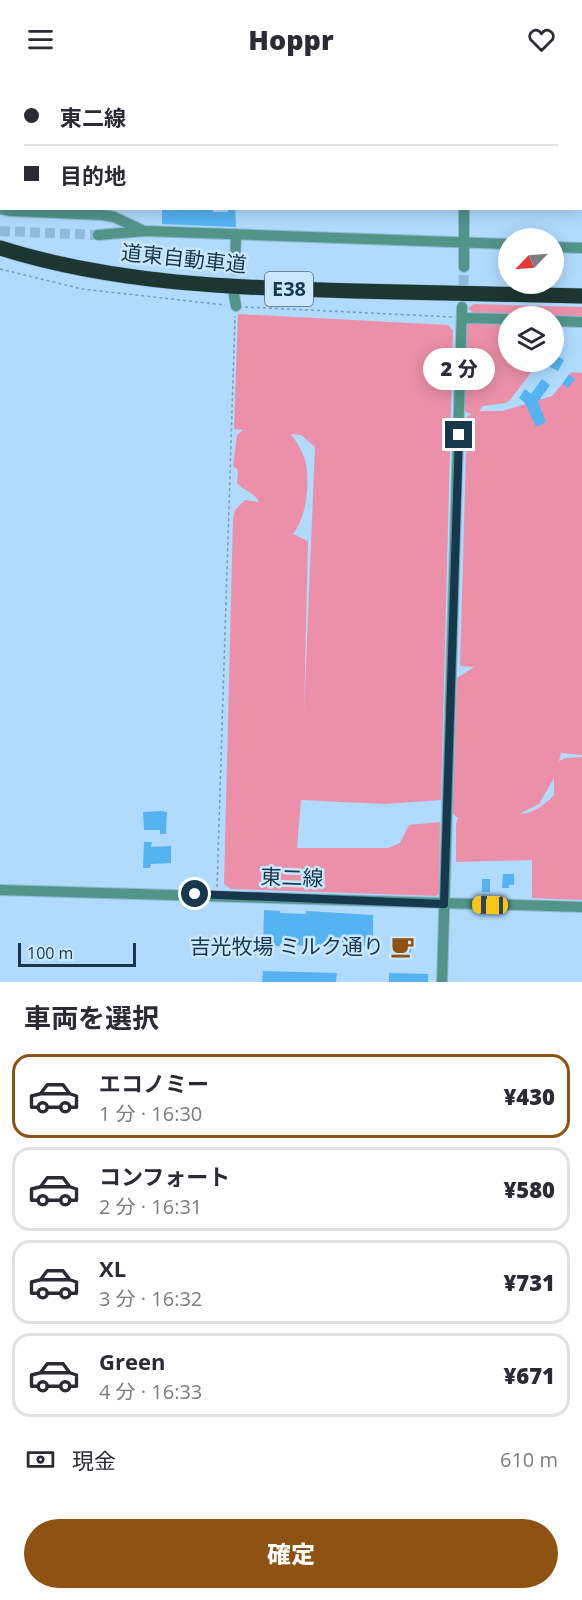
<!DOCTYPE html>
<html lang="ja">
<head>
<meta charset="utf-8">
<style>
	:root { --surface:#fff; --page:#f7f7f7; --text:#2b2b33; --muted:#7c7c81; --line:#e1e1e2; --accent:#8e5312 }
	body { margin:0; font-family:"Open Sans","Noto Sans JP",sans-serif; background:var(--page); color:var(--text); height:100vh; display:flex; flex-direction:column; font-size:22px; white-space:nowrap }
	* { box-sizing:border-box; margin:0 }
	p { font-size:20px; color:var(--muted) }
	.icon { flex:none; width:33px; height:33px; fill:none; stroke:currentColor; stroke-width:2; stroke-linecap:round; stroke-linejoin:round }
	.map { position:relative; height:904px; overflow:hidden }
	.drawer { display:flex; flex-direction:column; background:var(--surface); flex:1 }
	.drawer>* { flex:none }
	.top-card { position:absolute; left:0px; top:0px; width:582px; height:132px; box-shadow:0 3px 15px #0003; display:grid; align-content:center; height:132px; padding:0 24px; background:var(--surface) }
	.needle { width:39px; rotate:245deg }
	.buttons { position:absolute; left:498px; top:150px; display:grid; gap:12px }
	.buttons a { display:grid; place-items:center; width:66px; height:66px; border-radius:50%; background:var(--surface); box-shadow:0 3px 15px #0003; font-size:30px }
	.scale { position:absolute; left:18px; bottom:15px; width:118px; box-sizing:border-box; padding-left:6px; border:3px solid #17374d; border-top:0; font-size:16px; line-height:21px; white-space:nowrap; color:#17374d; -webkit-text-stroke:4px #cae7fd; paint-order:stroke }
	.end { position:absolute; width:27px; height:27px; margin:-14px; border:8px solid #17374d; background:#fff; box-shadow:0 0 0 3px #fff }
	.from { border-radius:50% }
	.bubble { position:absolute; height:42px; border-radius:21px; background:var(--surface); box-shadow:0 3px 15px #0003; font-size:20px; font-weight:800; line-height:42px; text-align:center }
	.car { position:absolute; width:18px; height:36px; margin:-18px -9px; border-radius:8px; box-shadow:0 0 4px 2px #0007; background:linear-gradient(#f5c518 24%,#345 0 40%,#f5c518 0 76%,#345 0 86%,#f5c518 0) }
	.top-card b { display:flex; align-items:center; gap:21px; height:57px; font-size:22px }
	.top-card b+b { border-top:2px solid var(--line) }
	.top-card i { width:15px; height:15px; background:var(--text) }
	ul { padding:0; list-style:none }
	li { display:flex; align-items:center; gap:18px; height:84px; margin:0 12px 9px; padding:0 12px; border:3px solid var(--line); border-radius:18px }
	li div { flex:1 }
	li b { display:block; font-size:22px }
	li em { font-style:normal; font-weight:800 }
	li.selected { border-color:var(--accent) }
	li>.icon { width:54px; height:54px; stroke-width:1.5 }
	h2 { padding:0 24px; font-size:27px; line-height:72px }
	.pay { display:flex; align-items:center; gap:15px; height:66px; padding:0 24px; font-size:22px }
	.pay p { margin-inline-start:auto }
	.cta { display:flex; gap:12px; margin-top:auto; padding:12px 24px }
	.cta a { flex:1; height:69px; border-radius:36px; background:var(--accent); color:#fff; font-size:24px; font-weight:800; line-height:69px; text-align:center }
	header { display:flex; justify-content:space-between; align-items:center; height:78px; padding:0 24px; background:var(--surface); font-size:27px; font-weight:800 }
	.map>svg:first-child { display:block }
</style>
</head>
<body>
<header><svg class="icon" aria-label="menu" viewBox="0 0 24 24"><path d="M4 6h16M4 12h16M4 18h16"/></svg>Hoppr<svg class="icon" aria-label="heart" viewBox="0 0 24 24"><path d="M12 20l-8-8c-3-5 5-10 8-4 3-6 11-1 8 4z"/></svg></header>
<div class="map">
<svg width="582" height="904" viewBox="0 0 582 904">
	<rect width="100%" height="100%" fill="#b0dbfd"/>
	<path fill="#ec90aa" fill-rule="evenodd" d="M 474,226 L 582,229 L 582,239 L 474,236 L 468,230 Z
		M 238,236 L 448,247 L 453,253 L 441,722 L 385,726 L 301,722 L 297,770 L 388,770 L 400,765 L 409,747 L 440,744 L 439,816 L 436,818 L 231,811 L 224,806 L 233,440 L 235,432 L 245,422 L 259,424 C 255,415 244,413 237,405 L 238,392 L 233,388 L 237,357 L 243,352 L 234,351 ZM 291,356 L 301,357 L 315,369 L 304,635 L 308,463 L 293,456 C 306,440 310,407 306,386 C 304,376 297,364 291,356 Z
		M 475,245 L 508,246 L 508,284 L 539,284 L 510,322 L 506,325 L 483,328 L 479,333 L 502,333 L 552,318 L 572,294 L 582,295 L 582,677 L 561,675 L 559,683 L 566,680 L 582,679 L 582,822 L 532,820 L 532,782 L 456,784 L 456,746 L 458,740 L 453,736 L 453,697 L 457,600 L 474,589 L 460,588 L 466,375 L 469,374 L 463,373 L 464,341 L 471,336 L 462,332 L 465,252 L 468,246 ZM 554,700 L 554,717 C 544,727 533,736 519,736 L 539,726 Z"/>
	<path fill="#56b3f2" d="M 162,130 L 213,130 L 213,134 L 228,134 L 228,130 L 235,130 L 236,149 L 162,146 Z
		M 554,276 L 564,282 L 558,293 L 540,284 L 554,284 Z
		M 569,296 L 575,301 L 568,310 L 562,306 Z
		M 542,301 L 550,307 L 538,324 L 546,344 L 536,349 L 525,325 L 519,320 L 525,311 L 531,316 Z
		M 161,733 L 167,734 L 166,756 L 160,756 L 160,752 L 144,752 L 143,734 Z
		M 144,764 L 152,764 L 151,769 L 171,768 L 171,785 L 151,786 L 150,790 L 143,790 Z
		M 503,796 L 514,796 L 514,807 L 509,807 L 509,810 L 502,810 Z
		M 482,801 L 490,801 L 490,814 L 482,814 Z
		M 264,832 L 280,833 L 280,835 L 306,836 L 306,833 L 373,837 L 373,868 L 323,869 L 280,866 L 280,868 L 263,868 Z
		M 394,861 L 411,861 L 411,877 L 394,876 Z
		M 263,893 L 337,895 L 336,904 L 262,904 Z
		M 389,895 L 428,896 L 428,904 L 389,904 Z"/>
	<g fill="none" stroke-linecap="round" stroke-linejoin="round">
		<path stroke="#91bada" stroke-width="10" stroke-dasharray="10 5" stroke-linecap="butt" d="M 0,153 L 98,157
			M 463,222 L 464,189"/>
		<defs>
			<path id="minor" d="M 466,2 L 466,0
				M 0,131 L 11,133 L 103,137 L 114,139 L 142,152
				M 98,157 L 145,153 L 508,166
				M 554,169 L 582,170
				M 464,189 L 464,130
				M 235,192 L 236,156
				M 234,217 L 236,228
				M 463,240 L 508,241
				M 554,243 L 582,244
				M 0,812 L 582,829
				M 442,904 L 462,229"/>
			<path id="highway" d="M 0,170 C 114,206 236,210 355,213 C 431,215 506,216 582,218"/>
		</defs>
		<use href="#minor" stroke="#8eb7d6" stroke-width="12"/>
		<use href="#highway" stroke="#8eb7d6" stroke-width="16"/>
		<path stroke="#749bb8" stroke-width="1.5" stroke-dasharray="3 3" stroke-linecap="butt" d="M 0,191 L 82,211 L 225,227
			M 245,229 L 453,239
			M 217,809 L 235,238"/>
		<use href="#minor" stroke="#519589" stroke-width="10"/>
		<use href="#highway" stroke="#1d3631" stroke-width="15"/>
	</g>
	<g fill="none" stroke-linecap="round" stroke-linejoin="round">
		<path stroke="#17374d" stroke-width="8" d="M 195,816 L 444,826 L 459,357"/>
	</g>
	<defs>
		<symbol id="cafe-bare" viewBox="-9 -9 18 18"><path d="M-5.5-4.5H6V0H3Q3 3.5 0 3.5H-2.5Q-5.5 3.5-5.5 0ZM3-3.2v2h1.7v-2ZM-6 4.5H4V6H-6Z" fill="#8e5312" stroke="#cae7fd" stroke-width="2.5" paint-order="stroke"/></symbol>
	</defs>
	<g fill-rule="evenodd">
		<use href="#cafe-bare" x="386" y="852" width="33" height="33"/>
	</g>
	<g text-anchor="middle" stroke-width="5" stroke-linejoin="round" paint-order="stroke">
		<rect fill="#cae7fd" stroke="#4d6c82" stroke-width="1.5" x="265" y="194" width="48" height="34" rx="4.5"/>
		<g font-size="20" font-weight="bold" fill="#17374d">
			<text x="289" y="218">E38</text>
		</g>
		<g font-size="21" fill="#17374d" stroke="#cae7fd">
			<text transform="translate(184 181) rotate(6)" y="7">道東自動車道</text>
			<text transform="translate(292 800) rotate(2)" y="7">東二線</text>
		</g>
		<g font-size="21" fill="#17374d" stroke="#cae7fd" text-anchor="end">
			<text x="384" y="876">吉光牧場 ミルク通り</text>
		</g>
	</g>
</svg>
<div class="buttons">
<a><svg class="needle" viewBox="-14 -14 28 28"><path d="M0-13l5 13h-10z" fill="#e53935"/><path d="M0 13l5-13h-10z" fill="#7c7c81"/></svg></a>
<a><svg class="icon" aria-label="layers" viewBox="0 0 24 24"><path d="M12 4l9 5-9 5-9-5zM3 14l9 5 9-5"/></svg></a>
</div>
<div class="scale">100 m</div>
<i class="end from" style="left:195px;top:816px"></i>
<i class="end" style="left:459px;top:357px"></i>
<div class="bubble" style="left:423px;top:270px;width:72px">2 分</div>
<i class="car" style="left:490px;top:827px;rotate:271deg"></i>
<div class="top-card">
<b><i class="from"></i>東二線</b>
<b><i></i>目的地</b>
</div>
</div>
<section class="drawer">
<h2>車両を選択</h2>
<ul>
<li class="selected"><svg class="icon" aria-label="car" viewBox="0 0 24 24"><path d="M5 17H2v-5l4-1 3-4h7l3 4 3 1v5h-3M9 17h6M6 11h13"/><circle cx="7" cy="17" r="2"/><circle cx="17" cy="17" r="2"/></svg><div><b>エコノミー</b><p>1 分 · 16:30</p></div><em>¥430</em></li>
<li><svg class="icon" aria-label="car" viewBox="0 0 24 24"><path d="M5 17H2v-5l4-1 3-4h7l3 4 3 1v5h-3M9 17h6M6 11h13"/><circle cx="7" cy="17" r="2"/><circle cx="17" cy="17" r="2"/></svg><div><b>コンフォート</b><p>2 分 · 16:31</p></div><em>¥580</em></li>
<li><svg class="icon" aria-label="car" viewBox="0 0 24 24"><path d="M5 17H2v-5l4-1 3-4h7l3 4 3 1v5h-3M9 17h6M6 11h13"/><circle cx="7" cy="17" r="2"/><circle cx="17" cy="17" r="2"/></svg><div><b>XL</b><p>3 分 · 16:32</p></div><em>¥731</em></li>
<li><svg class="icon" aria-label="car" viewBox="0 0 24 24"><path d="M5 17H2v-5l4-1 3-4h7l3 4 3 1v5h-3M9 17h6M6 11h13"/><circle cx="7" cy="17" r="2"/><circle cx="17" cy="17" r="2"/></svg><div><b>Green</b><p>4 分 · 16:33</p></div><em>¥671</em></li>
</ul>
<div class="pay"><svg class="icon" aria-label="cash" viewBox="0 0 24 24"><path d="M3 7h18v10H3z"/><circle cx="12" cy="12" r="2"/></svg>現金<p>610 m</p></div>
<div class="cta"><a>確定</a></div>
</section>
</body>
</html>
